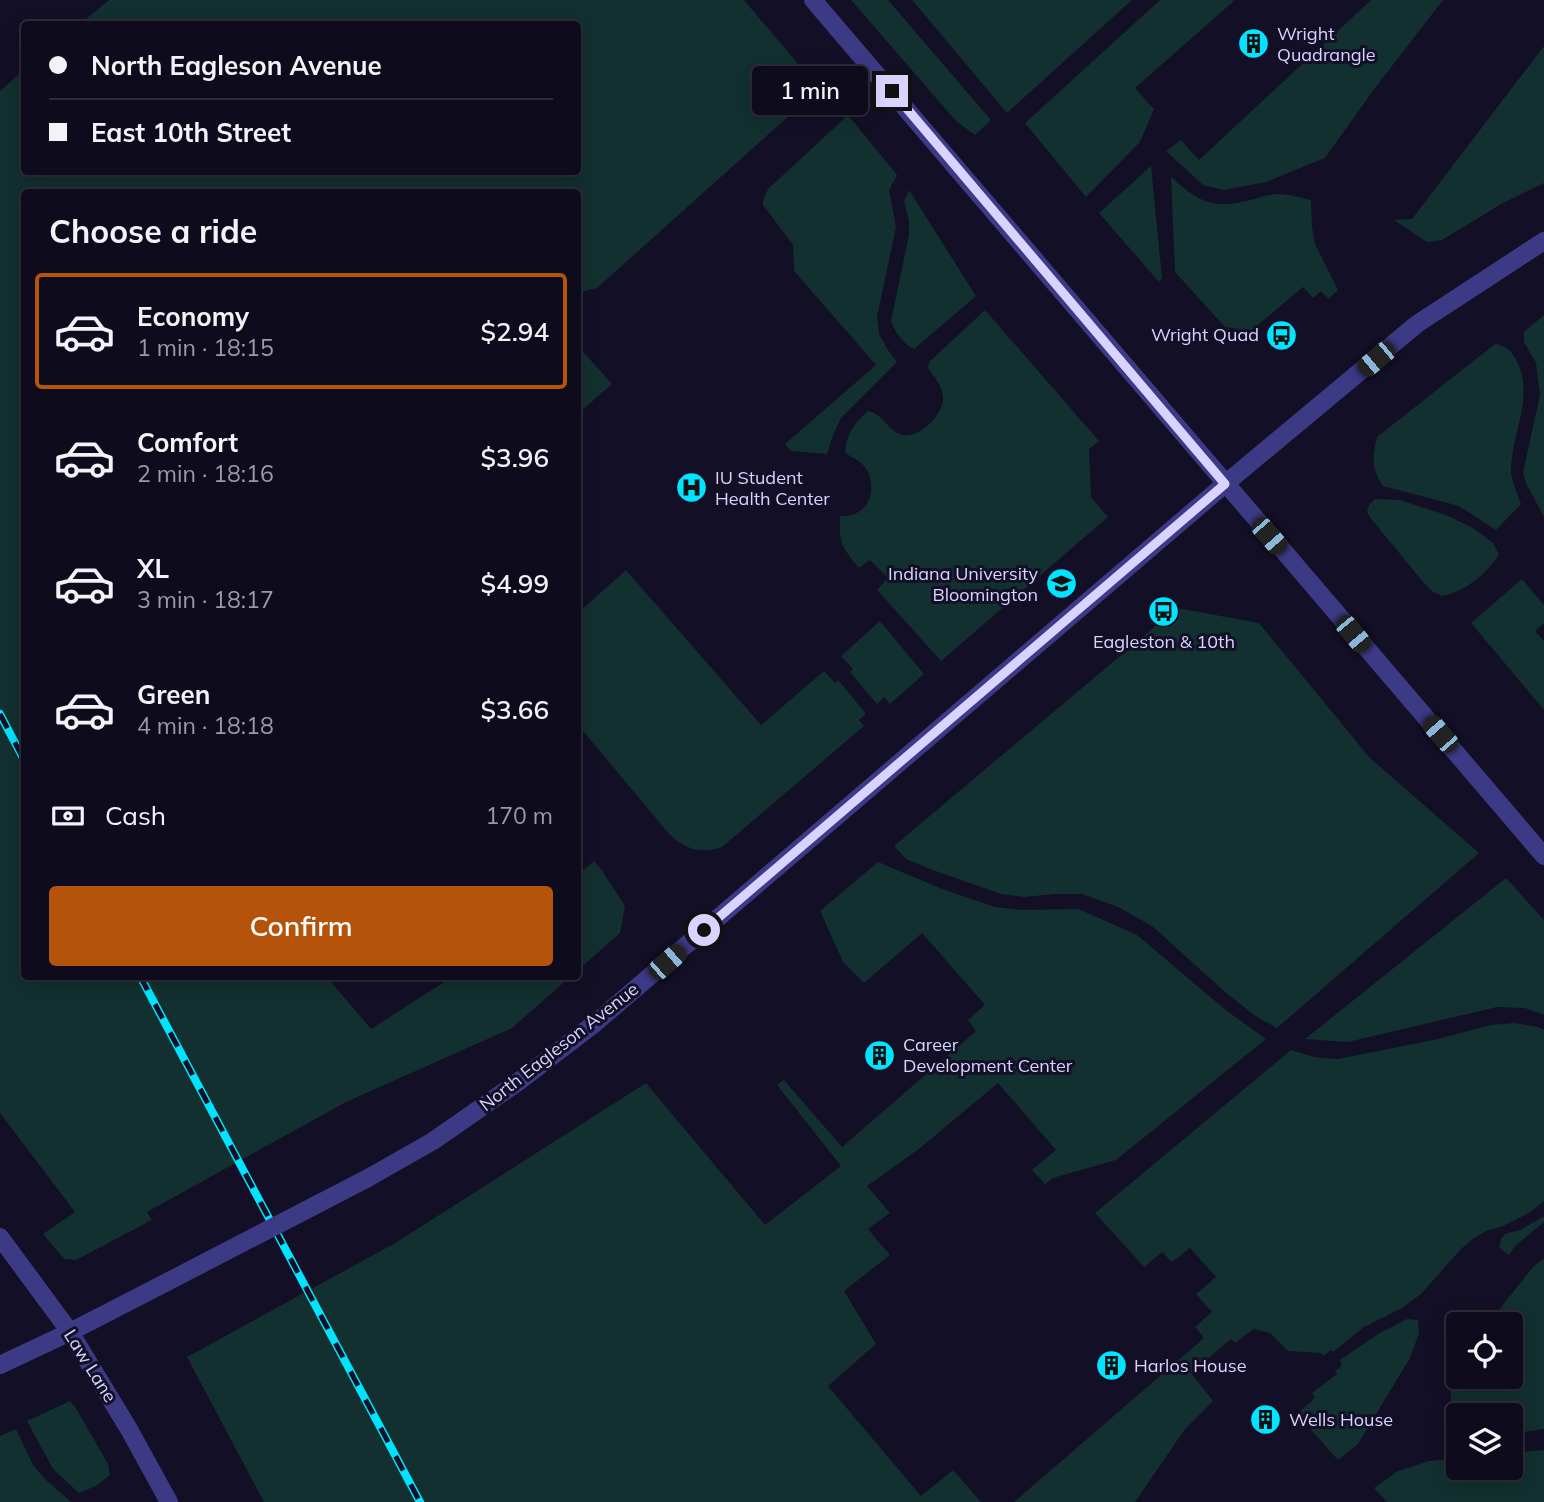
<!DOCTYPE html>
<html lang="en">
<head>
<meta charset="utf-8">
<style>
	:root { --surface:#0e0b1c; --page:#1c1929; --text:#f1f3f6; --muted:#9b9ba3; --line:#2e2b3b; --accent:#b45309 }
	body { margin:0; font-family:Mulish,sans-serif; background:var(--page); color:var(--text); height:100vh; display:flex; flex-direction:column; font-size:26px; white-space:nowrap }
	* { box-sizing:border-box; margin:0 }
	p { font-size:23px; color:var(--muted) }
	.icon { flex:none; width:38px; height:38px; fill:none; stroke:currentColor; stroke-width:2; stroke-linecap:round; stroke-linejoin:round }
	.map { position:relative; flex:1; overflow:hidden }
	.drawer { position:absolute; left:21px; top:189px; width:560px; height:791px; display:flex; flex-direction:column; background:var(--surface); border-radius:7px; box-shadow:0 4px 18px #0003,0 0 0 2px var(--line) }
	.drawer>* { flex:none }
	.top-card { position:absolute; left:21px; top:21px; width:560px; height:154px; border-radius:7px; box-shadow:0 4px 18px #0003,0 0 0 2px var(--line); display:grid; align-content:center; height:154px; padding:0 28px; background:var(--surface) }
	.controls { position:absolute; left:1446px; top:1312px; display:grid; gap:14px }
	.controls a { display:grid; place-items:center; width:77px; height:77px; border-radius:7px; background:var(--surface); box-shadow:0 4px 18px #0003,0 0 0 2px var(--line); font-size:35px }
	.end { position:absolute; width:32px; height:32px; margin:-16px; border:9px solid #d9d4ff; background:#111; box-shadow:0 0 0 4px #111 }
	.from { border-radius:50% }
	.bubble { position:absolute; height:49px; border-radius:7px; background:var(--surface); box-shadow:0 4px 18px #0003,0 0 0 2px var(--line); font-size:23px; font-weight:600; line-height:49px; text-align:center }
	.car { position:absolute; width:21px; height:42px; margin:-21px -10px; border-radius:9px; box-shadow:0 0 5px 2px #0007; background:linear-gradient(#222 24%,#8ab4d8 0 40%,#222 0 76%,#8ab4d8 0 86%,#222 0) }
	.top-card b { display:flex; align-items:center; gap:24px; height:66px; font-size:26px }
	.top-card b+b { border-top:2px solid var(--line) }
	.top-card i { width:18px; height:18px; background:var(--text) }
	ul { padding:0; list-style:none }
	li { display:flex; align-items:center; gap:21px; height:116px; margin:0 14px 10px; padding:0 14px; border:4px solid transparent; border-radius:7px }
	li div { flex:1 }
	li b { display:block; font-size:26px }
	li em { font-style:normal; font-weight:600 }
	li.selected { border-color:var(--accent) }
	li>.icon { width:63px; height:63px; stroke-width:1.5 }
	h2 { padding:0 28px; font-size:32px; line-height:84px }
	.pay { display:flex; align-items:center; gap:18px; height:77px; padding:0 28px; font-size:26px }
	.pay p { margin-inline-start:auto }
	.button { display:flex; gap:14px; margin-top:auto; padding:14px 28px }
	.button a { flex:1; height:80px; border-radius:7px; background:var(--accent); color:#fff; font-size:28px; font-weight:600; line-height:80px; text-align:center }
	.map>svg:first-child { display:block }
</style>
</head>
<body>
<div class="map">
<svg width="1544" height="1502" viewBox="0 0 1544 1502">
	<rect width="100%" height="100%" fill="#130f26"/>
	<path fill="#12302f" d="M 109,0 L 744,0 L 819,89 L 597,288 L 578,293 L 578,192 L 24,192 L 24,976 L 327,977 L 371,1029 L 452,977 L 570,977 L 512,1028 L 346,1102 L 147,1212 L 152,1220 L 76,1260 L 64,1259 L 43,1234 L 75,1212 L 0,1113 L 0,91 L 24,70 L 24,172 L 578,172 L 578,24 L 80,24 Z
		M 851,0 L 888,0 L 991,120 L 975,135 L 956,121 Z
		M 912,0 L 1132,0 L 1007,113 Z
		M 1160,0 L 1235,0 L 1135,88 L 1154,109 L 1140,142 L 1086,197 L 1025,123 Z
		M 1371,0 L 1443,0 L 1375,88 L 1325,158 L 1266,182 L 1224,190 L 1203,185 L 1166,151 L 1181,140 L 1199,160 Z
		M 1544,46 L 1544,183 L 1503,203 L 1442,240 L 1427,242 L 1394,220 L 1412,219 Z
		M 848,115 L 897,175 L 889,190 L 896,227 L 877,317 L 879,334 L 888,350 L 897,362 L 841,418 L 833,435 L 827,454 L 791,451 L 785,444 L 876,365 L 794,271 L 793,245 L 763,205 L 763,201 L 768,189 Z
		M 1151,166 L 1162,278 L 1159,282 L 1099,213 Z
		M 1171,177 C 1196,199 1210,210 1246,201 C 1256,199 1268,194 1279,194 C 1289,194 1301,198 1311,200 L 1312,227 L 1315,244 L 1338,290 L 1328,299 L 1321,291 L 1313,298 L 1303,287 L 1251,331 L 1225,327 L 1175,272 Z
		M 909,190 L 976,296 L 914,349 C 903,344 895,332 891,321 L 909,235 L 909,221 L 904,201 Z
		M 985,310 L 1099,441 L 1089,449 L 1091,497 L 1108,517 L 941,661 L 877,590 L 888,578 L 870,560 L 859,568 C 842,547 839,544 840,516 C 843,516 847,516 851,515 C 871,510 876,487 867,470 C 863,462 853,458 845,453 C 847,433 853,425 868,411 C 884,414 888,432 903,435 C 921,438 944,414 943,397 C 942,385 934,377 928,368 L 929,362 Z
		M 1544,315 L 1544,517 L 1526,483 L 1523,472 L 1540,395 L 1536,363 L 1524,342 L 1524,332 Z
		M 1495,344 C 1506,346 1511,350 1516,360 C 1535,394 1513,431 1511,467 C 1510,479 1517,492 1521,504 L 1496,530 L 1459,506 L 1383,486 C 1371,467 1372,458 1377,437 Z
		M 578,346 L 612,384 L 580,412 L 578,409 Z
		M 1375,499 L 1400,500 L 1446,515 L 1473,528 L 1493,543 L 1499,554 C 1486,575 1466,591 1442,596 L 1433,592 L 1424,583 L 1372,520 L 1367,512 L 1369,505 Z
		M 626,570 L 761,725 L 824,671 L 835,683 L 839,681 L 866,714 L 859,720 L 864,726 L 722,847 C 701,854 687,850 670,835 L 578,725 L 578,613 Z
		M 1522,579 L 1544,605 L 1544,623 L 1535,631 L 1544,641 L 1544,710 L 1471,623 Z
		M 1177,608 L 1259,623 L 1370,758 L 1479,853 L 1277,1028 L 1255,1016 L 1224,991 L 1152,926 L 1118,907 L 1082,894 L 1055,894 L 1024,897 L 1001,894 L 930,869 L 906,859 L 894,846 Z
		M 880,621 L 924,674 L 890,704 L 884,697 L 877,704 L 850,672 L 853,669 L 841,656 Z
		M 594,861 L 603,872 L 625,906 L 620,933 L 578,970 L 578,875 Z
		M 878,862 L 942,889 L 995,907 L 1021,910 L 1078,909 L 1099,918 L 1137,935 L 1227,1011 L 1266,1039 L 1116,1160 L 1053,1178 L 1045,1184 L 1032,1170 L 1056,1150 L 998,1083 L 919,1149 L 867,1186 L 890,1213 L 868,1229 L 890,1255 L 844,1291 L 876,1344 L 828,1386 L 921,1496 L 953,1470 L 981,1502 L 264,1502 L 187,1357 L 397,1242 L 646,1083 L 765,1225 L 841,1166 L 777,1085 L 784,1080 L 842,1147 L 976,1031 L 968,1020 L 985,1005 L 922,933 L 864,983 L 843,962 L 820,911 Z
		M 1506,878 L 1544,920 L 1544,1015 L 1525,1008 L 1497,1007 L 1348,1042 L 1305,1039 Z
		M 1515,1023 L 1538,1027 L 1544,1030 L 1544,1201 L 1529,1213 L 1503,1226 L 1486,1231 L 1474,1238 L 1461,1249 L 1421,1294 L 1402,1308 L 1364,1327 L 1333,1352 L 1331,1350 L 1323,1356 L 1321,1353 L 1288,1351 L 1270,1333 L 1254,1329 L 1235,1343 L 1231,1339 L 1191,1373 L 1213,1401 L 1185,1429 L 1135,1502 L 1014,1502 L 1204,1338 L 1195,1327 L 1212,1312 L 1196,1294 L 1216,1277 L 1190,1248 L 1172,1262 L 1162,1252 L 1144,1267 L 1095,1213 L 1291,1050 L 1314,1057 L 1338,1059 L 1438,1039 L 1491,1025 Z
		M 1544,1216 L 1544,1222 L 1515,1246 L 1509,1255 L 1499,1247 L 1501,1239 L 1505,1234 L 1520,1230 Z
		M 1544,1258 L 1544,1429 L 1510,1434 L 1510,1416 L 1458,1416 L 1458,1427 C 1450,1410 1446,1379 1458,1363 L 1458,1377 L 1510,1377 L 1510,1325 L 1487,1325 L 1533,1267 Z
		M 1407,1319 L 1418,1320 L 1419,1333 L 1410,1358 L 1358,1444 L 1338,1460 L 1297,1414 L 1315,1398 L 1312,1393 L 1337,1374 L 1335,1371 L 1342,1365 L 1340,1360 L 1378,1334 Z
		M 70,1401 L 76,1408 L 108,1464 L 110,1475 L 96,1486 L 79,1493 L 53,1469 L 27,1421 Z
		M 16,1429 L 33,1465 L 45,1479 L 71,1502 L 0,1502 L 0,1436 Z
		M 1544,1450 L 1544,1502 L 1387,1502 L 1374,1488 L 1398,1471 L 1429,1461 L 1458,1458 L 1458,1468 L 1510,1468 L 1510,1453 Z"/>
	<g fill="none" stroke-linecap="round" stroke-linejoin="round">
		<path stroke="#3d3a85" stroke-width="18" d="M 813,0 L 1544,856
			M 368,1178 L 433,1141 L 518,1082 L 594,1024 L 1225,484 L 1417,324 L 1544,241
			M 0,1237 L 70,1332 L 130,1431 L 169,1502
			M 0,1365 L 70,1332 L 169,1281"/>
		<defs>
			<path id="rail" d="M 0,714 L 24,760
				M 140,976 L 420,1502"/>
		</defs>
		<use href="#rail" stroke="#00e5ff" stroke-width="8"/>
		<use href="#rail" stroke="#130f26" stroke-width="5" stroke-dasharray="16" stroke-linecap="butt"/>
		<path stroke="#3d3a85" stroke-width="18" d="M 169,1281 L 368,1178"/>
	</g>
	<g fill="none" stroke-linecap="round" stroke-linejoin="round">
		<path stroke="#d9d4ff" stroke-width="9" d="M 704,930 L 1225,484 L 892,91"/>
	</g>
	<defs>
		<symbol id="building-disc" viewBox="-11 -11 22 22"><circle r="9.5" fill="#00e5ff" stroke="#130f26"/><path d="M-4-6H4V6H1V3H-1V6H-4ZM-2.5-4.3h1.7v1.8h-1.7ZM.8-4.3h1.7v1.8H.8ZM-2.5-1h1.7V.8h-1.7ZM.8-1h1.7V.8H.8Z" fill="#111"/></symbol>
		<symbol id="bus-disc" viewBox="-11 -11 22 22"><circle r="9.5" fill="#00e5ff" stroke="#130f26"/><path d="M-5-6H5V4H4V6H2V4H-2V6H-4V4H-5ZM-3.5-4V0h7V-4ZM-3.5 1.2v1.5H-2V1.2ZM2 1.2v1.5H3.5V1.2Z" fill="#111"/></symbol>
		<symbol id="hospital-disc" viewBox="-11 -11 22 22"><circle r="9.5" fill="#00e5ff" stroke="#130f26"/><path d="M-5-5h3v3.5h4V-5h3V5h-3V1.5h-4V5h-3Z" fill="#111"/></symbol>
		<symbol id="university-disc" viewBox="-11 -11 22 22"><circle r="9.5" fill="#00e5ff" stroke="#130f26"/><path d="M0-5L7-2L0 1L-7-2ZM-4 1L0 2.5L4 1V4Q0 6-4 4Z" fill="#111"/></symbol>
	</defs>
	<g fill-rule="evenodd">
		<use href="#building-disc" x="1236" y="26" width="35" height="35"/>
		<use href="#bus-disc" x="1264" y="318" width="35" height="35"/>
		<use href="#hospital-disc" x="674" y="470" width="35" height="35"/>
		<use href="#university-disc" x="1044" y="566" width="35" height="35"/>
		<use href="#bus-disc" x="1146" y="594" width="35" height="35"/>
		<use href="#building-disc" x="862" y="1038" width="35" height="35"/>
		<use href="#building-disc" x="1094" y="1348" width="35" height="35"/>
		<use href="#building-disc" x="1248" y="1402" width="35" height="35"/>
	</g>
	<g text-anchor="middle" stroke-width="6" stroke-linejoin="round" paint-order="stroke">
		<g font-size="18" fill="#d9d4ff" stroke="#130f26" text-anchor="start">
			<text x="1277" y="40">Wright<tspan x="1277" dy="21">Quadrangle</tspan></text>
			<text x="1259" y="341" text-anchor="end">Wright Quad</text>
			<text x="715" y="484">IU Student<tspan x="715" dy="21">Health Center</tspan></text>
			<text x="1038" y="580" text-anchor="end">Indiana University<tspan x="1038" dy="21">Bloomington</tspan></text>
			<text x="1164" y="648" text-anchor="middle">Eagleston &amp; 10th</text>
			<text x="903" y="1051">Career<tspan x="903" dy="21">Development Center</tspan></text>
			<text x="1134" y="1372">Harlos House</text>
			<text x="1289" y="1426">Wells House</text>
		</g>
		<g font-size="18" fill="#d9d4ff" stroke="#130f26">
			<text transform="translate(559 1047) rotate(-38)" y="6">North Eagleson Avenue</text>
			<text transform="translate(90 1366) rotate(58)" y="6">Law Lane</text>
		</g>
	</g>
</svg>
<div class="controls">
<a><svg class="icon" aria-label="locate" viewBox="0 0 24 24"><circle cx="12" cy="12" r="6"/><path d="M12 2v4M12 18v4M2 12h4M18 12h4"/></svg></a>
<a><svg class="icon" aria-label="layers" viewBox="0 0 24 24"><path d="M12 4l9 5-9 5-9-5zM3 14l9 5 9-5"/></svg></a>
</div>
<i class="end from" style="left:704px;top:930px"></i>
<i class="end" style="left:892px;top:91px"></i>
<div class="bubble" style="left:752px;top:66px;width:116px">1 min</div>
<i class="car" style="left:1376px;top:359px;rotate:230deg"></i>
<i class="car" style="left:1269px;top:536px;rotate:139deg"></i>
<i class="car" style="left:1353px;top:634px;rotate:140deg"></i>
<i class="car" style="left:1440px;top:734px;rotate:319deg"></i>
<i class="car" style="left:667px;top:962px;rotate:49deg"></i>
<div class="top-card">
<b><i class="from"></i>North Eagleson Avenue</b>
<b><i></i>East 10th Street</b>
</div>
<section class="drawer">
<h2>Choose a ride</h2>
<ul>
<li class="selected"><svg class="icon" aria-label="car" viewBox="0 0 24 24"><path d="M5 17H2v-5l4-1 3-4h7l3 4 3 1v5h-3M9 17h6M6 11h13"/><circle cx="7" cy="17" r="2"/><circle cx="17" cy="17" r="2"/></svg><div><b>Economy</b><p>1 min · 18:15</p></div><em>$2.94</em></li>
<li><svg class="icon" aria-label="car" viewBox="0 0 24 24"><path d="M5 17H2v-5l4-1 3-4h7l3 4 3 1v5h-3M9 17h6M6 11h13"/><circle cx="7" cy="17" r="2"/><circle cx="17" cy="17" r="2"/></svg><div><b>Comfort</b><p>2 min · 18:16</p></div><em>$3.96</em></li>
<li><svg class="icon" aria-label="car" viewBox="0 0 24 24"><path d="M5 17H2v-5l4-1 3-4h7l3 4 3 1v5h-3M9 17h6M6 11h13"/><circle cx="7" cy="17" r="2"/><circle cx="17" cy="17" r="2"/></svg><div><b>XL</b><p>3 min · 18:17</p></div><em>$4.99</em></li>
<li><svg class="icon" aria-label="car" viewBox="0 0 24 24"><path d="M5 17H2v-5l4-1 3-4h7l3 4 3 1v5h-3M9 17h6M6 11h13"/><circle cx="7" cy="17" r="2"/><circle cx="17" cy="17" r="2"/></svg><div><b>Green</b><p>4 min · 18:18</p></div><em>$3.66</em></li>
</ul>
<div class="pay"><svg class="icon" aria-label="cash" viewBox="0 0 24 24"><path d="M3 7h18v10H3z"/><circle cx="12" cy="12" r="2"/></svg>Cash<p>170 m</p></div>
<div class="button"><a>Confirm</a></div>
</section>
</div>
</body>
</html>
